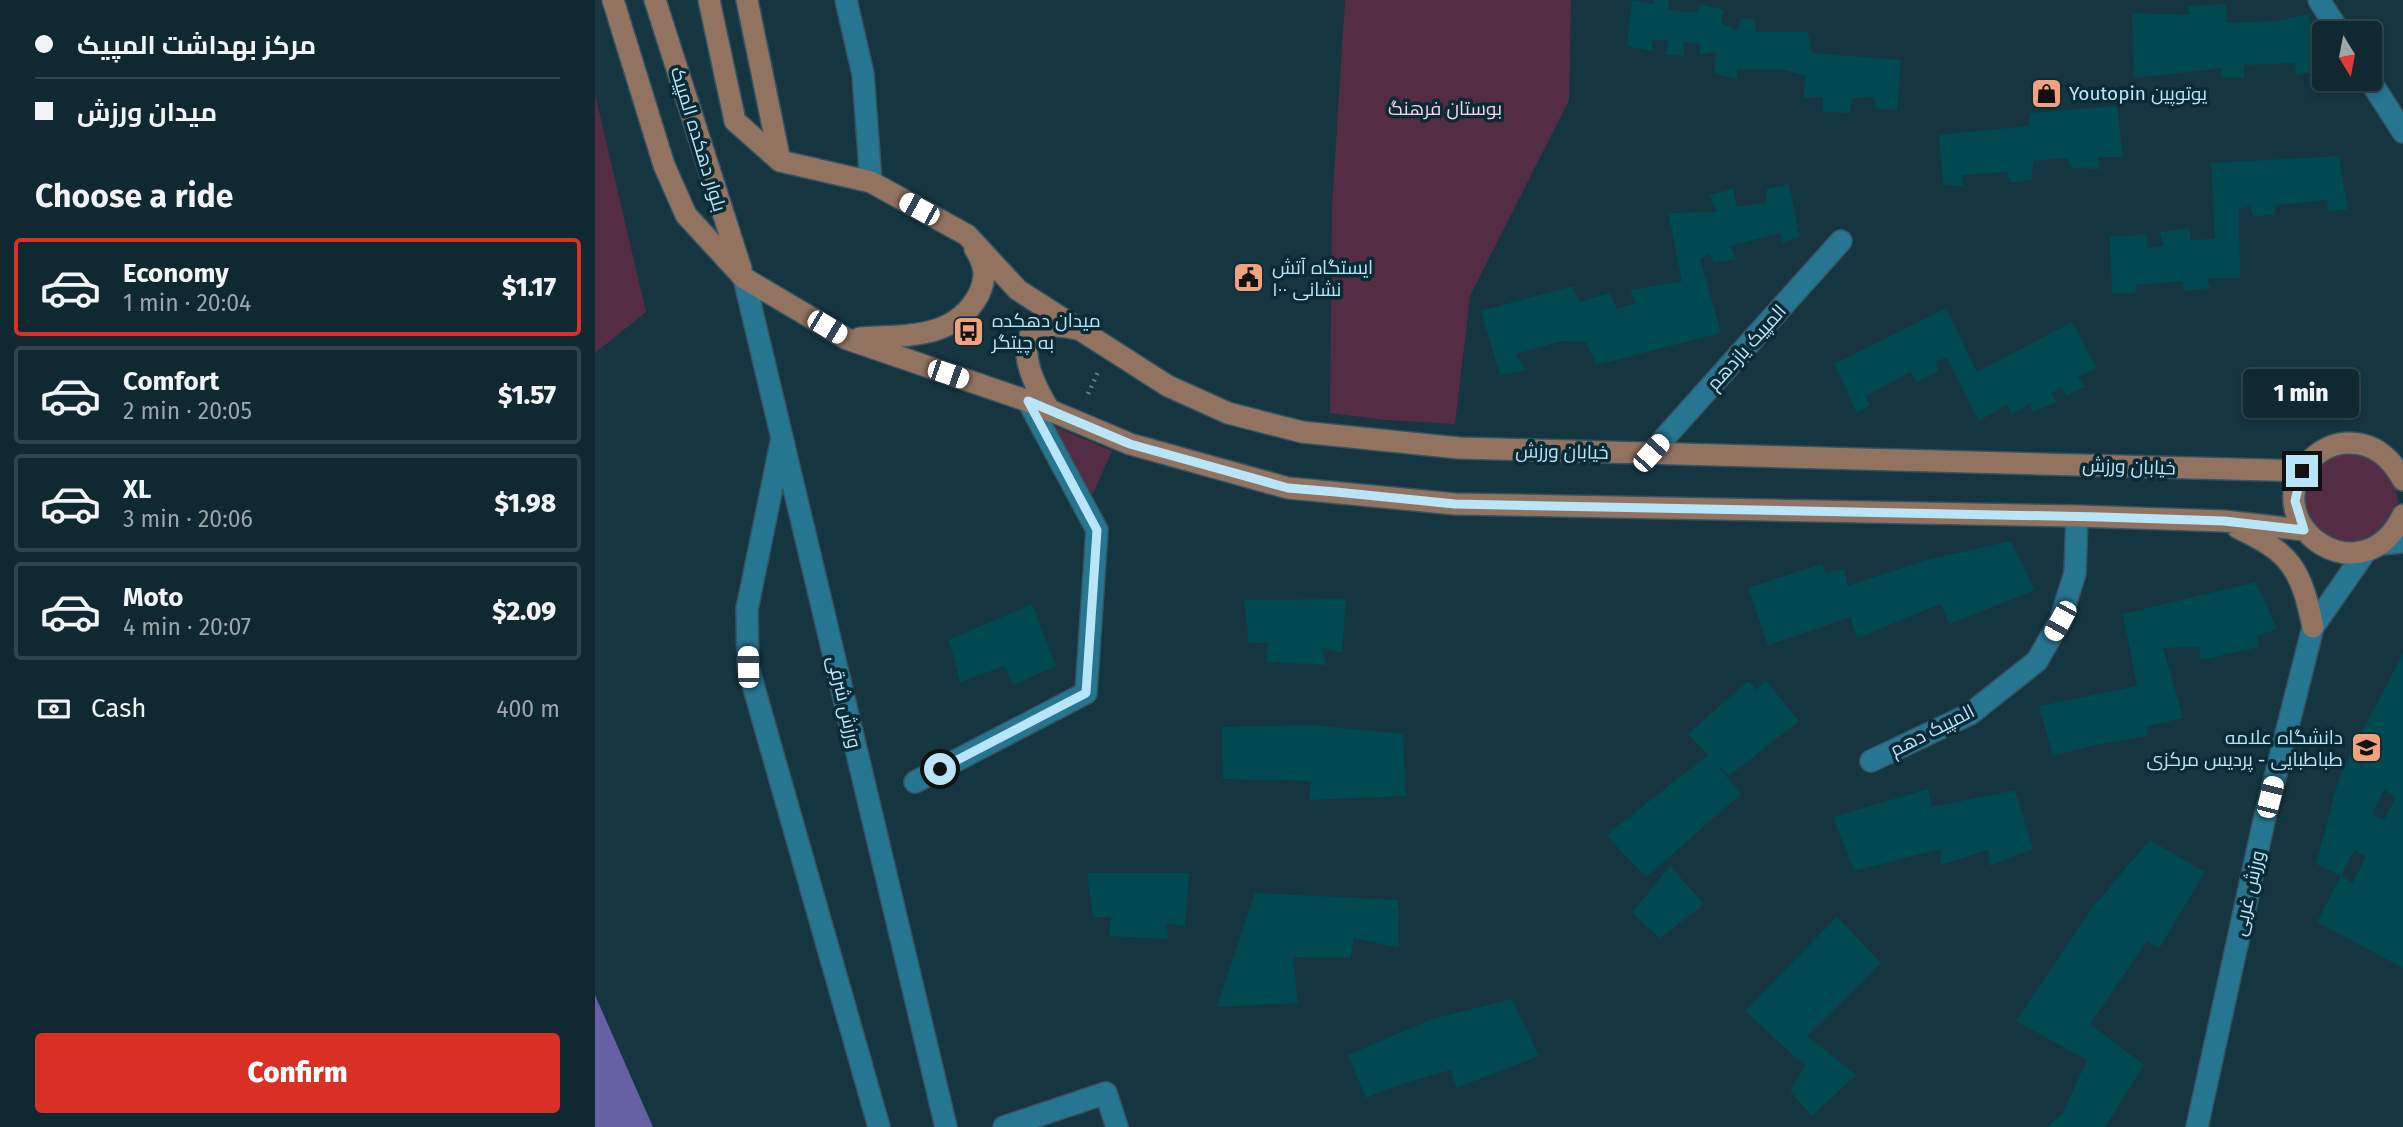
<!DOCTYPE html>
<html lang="en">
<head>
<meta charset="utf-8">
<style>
	:root { --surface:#102831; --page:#1e343d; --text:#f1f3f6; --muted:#9ca6ab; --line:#30444d; --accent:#d93025 }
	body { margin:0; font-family:"Fira Sans",Cairo,sans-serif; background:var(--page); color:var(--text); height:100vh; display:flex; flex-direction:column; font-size:26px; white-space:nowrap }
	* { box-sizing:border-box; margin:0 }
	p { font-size:23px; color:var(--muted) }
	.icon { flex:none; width:38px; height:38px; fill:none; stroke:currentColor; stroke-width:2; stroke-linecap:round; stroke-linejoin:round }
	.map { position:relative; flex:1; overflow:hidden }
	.details { display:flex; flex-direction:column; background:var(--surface); width:595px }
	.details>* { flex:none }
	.guide { display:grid; align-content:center; height:154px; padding:0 35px; background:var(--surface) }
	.needle { width:46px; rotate:170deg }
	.controls { position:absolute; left:1717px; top:21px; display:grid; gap:14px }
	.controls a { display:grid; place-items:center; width:70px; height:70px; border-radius:7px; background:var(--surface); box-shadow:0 4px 10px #0003,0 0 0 2px var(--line); font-size:35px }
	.end { position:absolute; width:32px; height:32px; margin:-16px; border:9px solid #b8e5f8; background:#111; box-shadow:0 0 0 4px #111 }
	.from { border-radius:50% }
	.bubble { position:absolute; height:49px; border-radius:7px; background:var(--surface); box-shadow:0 4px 10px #0003,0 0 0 2px var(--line); font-size:23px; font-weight:800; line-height:49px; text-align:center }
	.car { position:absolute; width:21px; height:42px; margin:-21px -10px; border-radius:9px; box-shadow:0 0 5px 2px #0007; background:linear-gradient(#fff 24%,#345 0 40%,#fff 0 76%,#345 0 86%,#fff 0) }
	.guide b { display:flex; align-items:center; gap:24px; height:66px; font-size:26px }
	.guide b+b { border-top:2px solid var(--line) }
	.guide i { width:18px; height:18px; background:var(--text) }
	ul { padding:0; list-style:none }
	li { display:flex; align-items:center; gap:21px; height:98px; margin:0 14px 10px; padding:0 21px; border:4px solid var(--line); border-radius:7px }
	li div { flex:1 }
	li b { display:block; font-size:26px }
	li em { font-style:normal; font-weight:800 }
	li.on { border-color:var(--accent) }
	li>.icon { width:63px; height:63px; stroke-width:1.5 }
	h2 { padding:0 35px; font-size:32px; line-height:84px }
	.pay { display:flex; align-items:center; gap:18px; height:77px; padding:0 35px; font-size:26px }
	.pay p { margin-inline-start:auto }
	.primary-button { display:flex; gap:14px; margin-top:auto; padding:14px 35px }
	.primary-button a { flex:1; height:80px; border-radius:7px; background:var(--accent); color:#fff; font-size:28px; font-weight:800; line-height:80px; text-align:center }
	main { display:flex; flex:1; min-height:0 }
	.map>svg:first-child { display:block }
</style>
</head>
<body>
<main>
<section class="details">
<div class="guide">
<b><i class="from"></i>مرکز بهداشت المپیک</b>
<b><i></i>میدان ورزش</b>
</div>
<h2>Choose a ride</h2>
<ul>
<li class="on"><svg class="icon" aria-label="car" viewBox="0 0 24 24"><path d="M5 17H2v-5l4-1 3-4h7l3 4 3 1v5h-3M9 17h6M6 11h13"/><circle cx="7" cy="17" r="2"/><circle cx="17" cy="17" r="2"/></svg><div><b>Economy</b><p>1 min · 20:04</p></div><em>$1.17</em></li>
<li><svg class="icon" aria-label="car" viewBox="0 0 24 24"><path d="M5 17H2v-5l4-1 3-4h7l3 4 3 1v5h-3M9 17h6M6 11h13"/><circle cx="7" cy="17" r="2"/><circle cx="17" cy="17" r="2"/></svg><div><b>Comfort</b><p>2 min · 20:05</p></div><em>$1.57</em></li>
<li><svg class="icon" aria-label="car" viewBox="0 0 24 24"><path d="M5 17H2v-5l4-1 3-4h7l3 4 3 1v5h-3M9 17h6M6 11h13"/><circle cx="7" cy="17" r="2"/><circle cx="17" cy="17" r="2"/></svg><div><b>XL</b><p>3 min · 20:06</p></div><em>$1.98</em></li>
<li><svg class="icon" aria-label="car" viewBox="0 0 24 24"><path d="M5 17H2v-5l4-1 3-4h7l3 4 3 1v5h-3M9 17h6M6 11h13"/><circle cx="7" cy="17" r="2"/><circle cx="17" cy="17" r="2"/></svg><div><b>Moto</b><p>4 min · 20:07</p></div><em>$2.09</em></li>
</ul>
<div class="pay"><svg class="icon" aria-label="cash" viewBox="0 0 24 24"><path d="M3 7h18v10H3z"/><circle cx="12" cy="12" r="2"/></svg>Cash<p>400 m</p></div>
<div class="primary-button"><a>Confirm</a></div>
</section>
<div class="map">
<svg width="1808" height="1127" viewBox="0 0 1808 1127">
	<rect width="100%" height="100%" fill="#153541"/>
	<path fill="#542c43" d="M 750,0 L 976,0 L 974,100 L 875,296 L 860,424 L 790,420 L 735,413 L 737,207 Z
		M 0,94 L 51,312 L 0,353 Z
		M 456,425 L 517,451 L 494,502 Z
		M 1755,451 L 1784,461 L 1801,487 L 1803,503 L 1799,518 L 1778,541 L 1746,547 L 1710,518 C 1706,474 1713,465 1755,451 Z"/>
	<path fill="#6460a3" d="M 0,995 L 58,1127 L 0,1127 Z"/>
	<path fill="#004950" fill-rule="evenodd" d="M 1037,0 L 1059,4 L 1059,0 L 1074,0 L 1073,10 L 1103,13 L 1105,4 L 1129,10 L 1126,23 L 1143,31 L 1146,18 L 1160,20 L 1161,32 L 1213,32 L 1217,53 L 1306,60 L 1302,110 L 1281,109 L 1279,97 L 1257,98 L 1255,113 L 1228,112 L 1228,97 L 1208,98 L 1211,76 L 1190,70 L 1142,69 L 1142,79 L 1119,73 L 1121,52 L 1105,54 L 1105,44 L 1088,42 L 1089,56 L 1070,54 L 1074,41 L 1057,39 L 1058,51 L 1032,46 Z
		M 1631,4 L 1632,23 L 1682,21 L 1714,14 L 1726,71 L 1701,75 L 1700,63 L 1649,65 L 1649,78 L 1626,77 L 1627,68 L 1539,78 L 1537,13 L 1595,15 L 1593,6 Z
		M 1522,106 L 1528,157 L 1503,157 L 1505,169 L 1476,168 L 1472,158 L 1438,161 L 1437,179 L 1415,183 L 1412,172 L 1367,175 L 1368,186 L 1348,185 L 1344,135 L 1434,126 L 1435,113 Z
		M 1744,156 L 1753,209 L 1733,212 L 1732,200 L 1680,205 L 1680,215 L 1658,216 L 1655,206 L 1644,209 L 1645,278 L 1612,278 L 1615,288 L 1589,291 L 1588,281 L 1540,285 L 1541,294 L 1517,293 L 1515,236 L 1552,235 L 1552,248 L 1569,246 L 1565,232 L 1594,228 L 1596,240 L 1620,239 L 1616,163 Z
		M 1194,184 L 1205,237 L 1188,243 L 1185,233 L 1135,246 L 1142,259 L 1119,263 L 1114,254 L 1105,259 L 1126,333 L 1001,365 L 991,342 L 967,341 L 921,354 L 931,370 L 905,375 L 886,311 L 978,286 L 984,302 L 1015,293 L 1022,309 L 1041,303 L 1035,290 L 1087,281 L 1073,213 L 1122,212 L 1114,195 L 1138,189 L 1142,207 L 1170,203 L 1172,189 Z
		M 1351,308 L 1382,372 L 1477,322 L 1502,368 L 1483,377 L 1490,387 L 1472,395 L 1467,387 L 1456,393 L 1462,402 L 1437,412 L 1435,403 L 1416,415 L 1413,404 L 1384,421 L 1352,358 L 1340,361 L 1344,371 L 1322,382 L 1315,372 L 1271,396 L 1275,405 L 1262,413 L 1239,364 Z
		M 1416,541 L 1440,590 L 1354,624 L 1346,604 L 1262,638 L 1256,617 L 1173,645 L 1153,588 L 1227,564 L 1231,573 L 1250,569 L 1252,586 L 1332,560 Z
		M 1661,582 L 1682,629 L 1662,636 L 1664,647 L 1606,660 L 1604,647 L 1568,648 L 1588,718 L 1551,727 L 1553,736 L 1499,745 L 1458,756 L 1444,706 L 1542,686 L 1528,614 Z
		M 751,599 L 747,653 L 727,648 L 731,665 L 671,662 L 673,643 L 654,643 L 649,600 Z
		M 437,604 L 461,666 L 418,685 L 410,666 L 365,682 L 354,640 Z
		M 1808,654 L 1808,968 L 1722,922 L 1746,876 L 1721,864 L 1745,774 ZM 1789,790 L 1801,797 L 1789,820 L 1777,814 ZM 1759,850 L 1771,856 L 1758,883 L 1746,876 Z
		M 1170,680 L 1204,721 L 1134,776 L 1121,764 L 1146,794 L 1051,877 L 1011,835 L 1113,755 L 1093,734 L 1153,681 L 1162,690 Z
		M 716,725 L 808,734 L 811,796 L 714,800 L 716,781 L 628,779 L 627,727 Z
		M 1333,789 L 1337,807 L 1420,790 L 1438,849 L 1395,866 L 1393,850 L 1345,865 L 1346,849 L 1259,871 L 1238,817 Z
		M 1555,840 L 1610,872 L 1564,949 L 1552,941 L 1495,1024 L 1549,1065 L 1510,1127 L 1452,1127 L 1468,1113 L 1492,1060 L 1421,1021 L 1498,907 Z
		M 1075,866 L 1109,904 L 1065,938 L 1037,913 Z
		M 492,873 L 594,873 L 590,927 L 571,923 L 574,939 L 514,936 L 516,917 L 498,917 Z
		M 660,893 L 803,900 L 804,948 L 759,938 L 755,958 L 698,957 L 703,1003 L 622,1007 Z
		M 1242,917 L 1286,963 L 1212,1036 L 1261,1075 L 1217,1116 L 1195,1091 L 1210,1066 L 1150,1011 Z
		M 917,999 L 944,1056 L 861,1088 L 856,1070 L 809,1083 L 771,1098 L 753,1055 L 837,1019 Z"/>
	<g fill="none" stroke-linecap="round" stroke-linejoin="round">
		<defs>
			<path id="minor" d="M 251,0 L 268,74 L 276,182
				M 1724,0 L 1745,33
				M 1774,79 L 1808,132
				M 149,278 L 351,1127
				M 186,443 L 152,609 L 153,667 L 284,1127
				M 1056,453 L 1246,241
				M 1786,544 L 1808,542
				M 1276,761 L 1375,714 L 1442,661 L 1465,621 L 1480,573 L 1482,516
				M 320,782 L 491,693 L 502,530 L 433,401
				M 409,1127 L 511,1093 L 522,1127
				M 1602,1127 L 1669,821 L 1718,627 L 1771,551"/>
			<path id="major" d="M 18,0 L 69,165 L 91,215 L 149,278 L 252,339 L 433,401 L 535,444 L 693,488 L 860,504 L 1482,516 L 1629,521 L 1709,530
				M 60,0 L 146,269
				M 114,0 L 140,121 L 185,161 L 276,182 L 372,235 L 423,290 L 573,386 L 633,413 L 707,432 L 864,448 L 1707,471
				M 152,0 L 185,161
				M 265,338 C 310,335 360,340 384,294 C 392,276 390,265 380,249
				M 455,411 C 432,374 407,312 482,329
				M 1808,480 C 1796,458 1780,443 1754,443 C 1737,443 1722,452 1712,464 C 1662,526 1768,599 1808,515
				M 1643,528 C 1697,553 1706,570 1718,627"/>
		</defs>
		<use href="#minor" stroke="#345462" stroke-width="24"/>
		<use href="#major" stroke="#345462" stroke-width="24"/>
		<path stroke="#567b8a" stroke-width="4.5" stroke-dasharray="2 5" stroke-linecap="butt" d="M 493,394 L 504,370"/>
		<use href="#minor" stroke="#267591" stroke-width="21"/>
		<use href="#major" stroke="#917360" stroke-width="21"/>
	</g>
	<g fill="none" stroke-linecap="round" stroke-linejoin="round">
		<path stroke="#b8e5f8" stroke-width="9" d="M 345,769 L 491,693 L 502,530 L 433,401 L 535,444 L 693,488 L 741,492 L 860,504 L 1506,517 L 1629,521 L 1709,530 L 1700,501 L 1707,471"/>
	</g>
	<defs>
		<symbol id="shop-square" viewBox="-11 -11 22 22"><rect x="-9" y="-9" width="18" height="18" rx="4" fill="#f1a17c" stroke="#0a2b36"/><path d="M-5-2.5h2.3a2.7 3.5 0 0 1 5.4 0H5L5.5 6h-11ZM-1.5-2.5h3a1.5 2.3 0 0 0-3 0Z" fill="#111"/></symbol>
		<symbol id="civic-square" viewBox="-11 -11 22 22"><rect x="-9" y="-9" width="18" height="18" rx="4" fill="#f1a17c" stroke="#0a2b36"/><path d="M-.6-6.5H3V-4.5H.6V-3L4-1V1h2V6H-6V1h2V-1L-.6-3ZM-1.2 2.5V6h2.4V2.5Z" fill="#111"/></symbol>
		<symbol id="bus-square" viewBox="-11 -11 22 22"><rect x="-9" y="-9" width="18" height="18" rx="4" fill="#f1a17c" stroke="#0a2b36"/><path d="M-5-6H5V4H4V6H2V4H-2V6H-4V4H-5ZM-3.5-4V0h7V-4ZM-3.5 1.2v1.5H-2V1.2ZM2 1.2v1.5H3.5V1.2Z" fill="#111"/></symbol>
		<symbol id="university-square" viewBox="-11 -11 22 22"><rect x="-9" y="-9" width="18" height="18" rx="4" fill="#f1a17c" stroke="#0a2b36"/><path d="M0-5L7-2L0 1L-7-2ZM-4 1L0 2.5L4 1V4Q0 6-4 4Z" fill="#111"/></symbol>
	</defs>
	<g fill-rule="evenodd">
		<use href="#shop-square" x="1434" y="76" width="35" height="35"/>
		<use href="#civic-square" x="636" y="260" width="35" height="35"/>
		<use href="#bus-square" x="356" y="314" width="35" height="35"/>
		<use href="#university-square" x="1754" y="730" width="35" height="35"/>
	</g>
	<g text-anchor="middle" stroke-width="7" stroke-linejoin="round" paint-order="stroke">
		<g font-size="19" fill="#b8e5f8" stroke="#0a2b36" text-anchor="start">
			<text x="1474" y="100">Youtopin یوتوپین</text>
			<text x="677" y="274">ایستگاه آتش<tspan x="677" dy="22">نشانی ۱۰۰</tspan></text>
			<text x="397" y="327">میدان دهکده<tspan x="397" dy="22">به چیتگر</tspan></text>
			<text x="1748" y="744" text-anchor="end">دانشگاه علامه<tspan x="1748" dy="22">طباطبایی - پردیس مرکزی</tspan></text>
		</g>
		<g font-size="19" fill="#fad1e7" stroke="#0a2b36">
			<text x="850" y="115">بوستان فرهنگ</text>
		</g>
		<g font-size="19" fill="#b8e5f8" stroke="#0a2b36">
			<text transform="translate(104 139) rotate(73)" y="7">بلوار دهکده المپیک</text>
			<text transform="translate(1151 347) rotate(-48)" y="7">المپیک یازدهم</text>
			<text transform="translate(967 451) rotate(1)" y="7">خیابان ورزش</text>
			<text transform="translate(1534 466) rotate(2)" y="7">خیابان ورزش</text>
			<text transform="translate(250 702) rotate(77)" y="7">ورزش شرقی</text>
			<text transform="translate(1337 730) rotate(-27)" y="7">المپیک دهم</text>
			<text transform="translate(1653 893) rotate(-77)" y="7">ورزش غربی</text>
		</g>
	</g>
</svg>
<div class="controls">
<a><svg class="needle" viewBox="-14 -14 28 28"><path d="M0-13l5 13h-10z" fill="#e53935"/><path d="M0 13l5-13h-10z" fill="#9ca6ab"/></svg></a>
</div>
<i class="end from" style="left:345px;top:769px"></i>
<i class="end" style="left:1707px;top:471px"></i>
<div class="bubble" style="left:1648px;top:369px;width:116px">1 min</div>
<i class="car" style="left:324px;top:209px;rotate:299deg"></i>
<i class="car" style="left:232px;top:327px;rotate:121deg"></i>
<i class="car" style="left:353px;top:374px;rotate:109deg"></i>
<i class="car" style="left:1056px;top:453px;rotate:42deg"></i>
<i class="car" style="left:1465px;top:621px;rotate:209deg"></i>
<i class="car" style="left:153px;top:667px;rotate:359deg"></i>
<i class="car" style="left:1675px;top:797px;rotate:14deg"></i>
</div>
</main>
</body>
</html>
